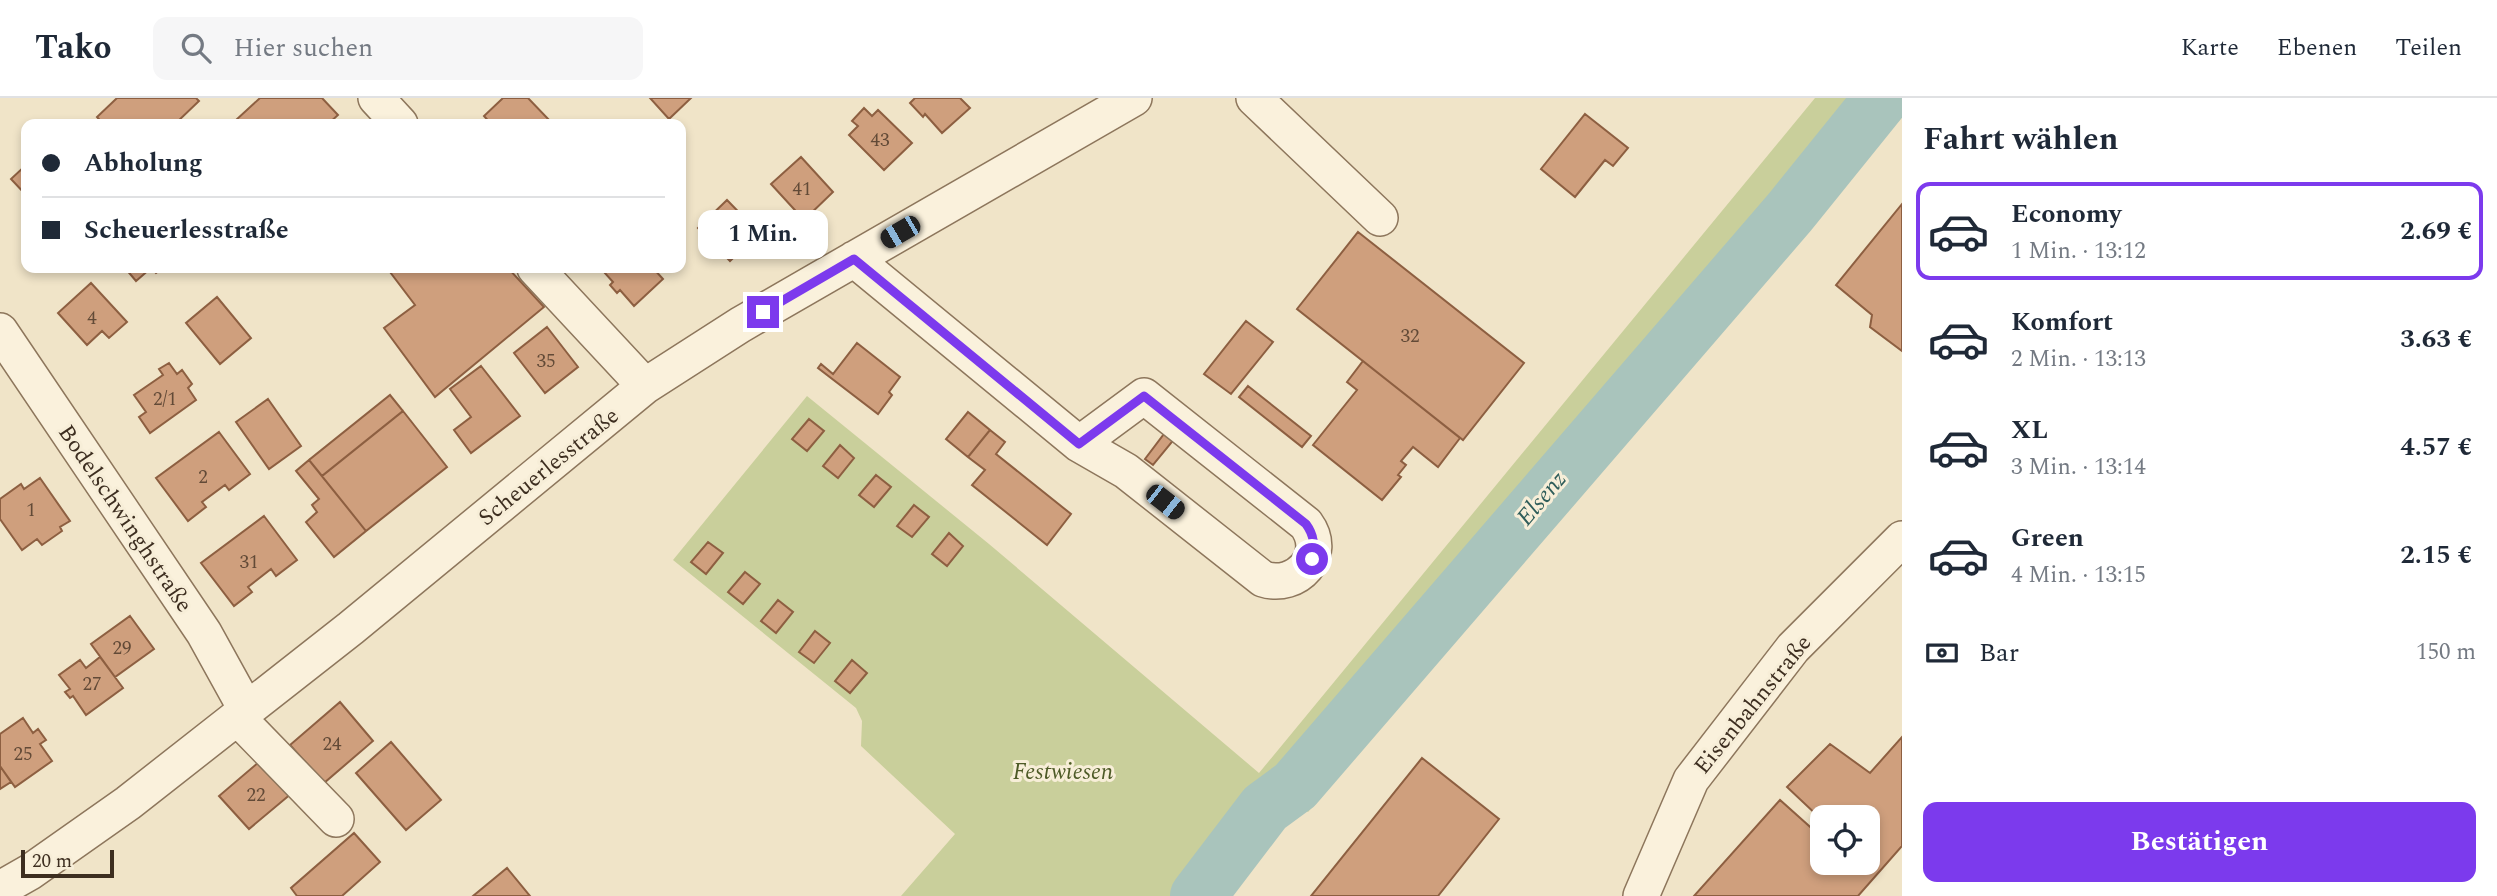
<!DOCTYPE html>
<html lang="de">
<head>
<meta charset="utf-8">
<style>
	:root { --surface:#fff; --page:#f6f6f7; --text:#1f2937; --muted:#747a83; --line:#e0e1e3; --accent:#7c3aed }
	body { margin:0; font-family:Spectral,serif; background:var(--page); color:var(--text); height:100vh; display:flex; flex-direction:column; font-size:26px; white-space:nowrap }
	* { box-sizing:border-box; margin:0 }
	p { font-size:23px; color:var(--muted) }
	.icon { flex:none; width:38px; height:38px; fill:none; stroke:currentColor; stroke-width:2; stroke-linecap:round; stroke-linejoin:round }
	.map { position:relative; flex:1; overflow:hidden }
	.side { display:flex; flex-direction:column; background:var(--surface); width:595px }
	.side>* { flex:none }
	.hud { position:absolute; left:21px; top:21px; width:665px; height:154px; border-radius:14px; box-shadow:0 4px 10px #0003; display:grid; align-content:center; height:154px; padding:0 21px; background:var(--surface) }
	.tools { position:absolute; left:1810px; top:707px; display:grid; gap:14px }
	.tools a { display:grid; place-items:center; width:70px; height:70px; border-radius:14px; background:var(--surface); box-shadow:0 4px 10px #0003; font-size:35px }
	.scale { position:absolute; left:21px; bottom:18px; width:93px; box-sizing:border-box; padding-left:7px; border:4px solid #3d2e20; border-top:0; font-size:19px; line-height:24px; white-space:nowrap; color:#3d2e20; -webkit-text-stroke:5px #f7eed8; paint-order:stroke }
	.end { position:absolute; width:32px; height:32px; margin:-16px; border:9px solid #7c3aed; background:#fff; box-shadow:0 0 0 4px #fff }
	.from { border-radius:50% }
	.bubble { position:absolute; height:49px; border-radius:14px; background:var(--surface); box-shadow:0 4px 10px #0003; font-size:23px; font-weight:700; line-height:49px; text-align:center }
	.car { position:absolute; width:21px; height:42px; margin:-21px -10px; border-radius:9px; box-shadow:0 0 5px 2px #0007; background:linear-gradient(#222 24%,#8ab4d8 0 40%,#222 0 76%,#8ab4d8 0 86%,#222 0) }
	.hud b { display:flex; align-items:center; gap:24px; height:66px; font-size:26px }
	.hud b+b { border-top:2px solid var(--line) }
	.hud i { width:18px; height:18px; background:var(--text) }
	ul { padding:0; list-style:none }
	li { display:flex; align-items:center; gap:21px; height:98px; margin:0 14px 10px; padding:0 7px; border:4px solid transparent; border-radius:14px }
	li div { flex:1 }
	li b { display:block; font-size:26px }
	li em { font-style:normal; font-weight:700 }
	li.active { border-color:var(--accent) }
	li>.icon { width:63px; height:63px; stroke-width:1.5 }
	h2 { padding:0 21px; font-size:32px; line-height:84px }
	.pay { display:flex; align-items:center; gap:18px; height:77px; padding:0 21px; font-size:26px }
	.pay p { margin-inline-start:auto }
	.cta { display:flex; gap:14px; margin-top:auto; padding:14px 21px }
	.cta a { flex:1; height:80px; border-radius:14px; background:var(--accent); color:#fff; font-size:28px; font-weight:700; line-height:80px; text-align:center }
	header { display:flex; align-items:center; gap:42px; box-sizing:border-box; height:98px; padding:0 35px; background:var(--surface); border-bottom:2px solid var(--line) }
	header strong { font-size:33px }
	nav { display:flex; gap:38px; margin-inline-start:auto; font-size:24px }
	.search { width:490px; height:63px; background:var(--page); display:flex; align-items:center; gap:18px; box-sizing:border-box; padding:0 24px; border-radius:14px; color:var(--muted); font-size:26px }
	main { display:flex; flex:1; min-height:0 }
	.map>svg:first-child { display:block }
</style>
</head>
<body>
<header>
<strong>Tako</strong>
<div class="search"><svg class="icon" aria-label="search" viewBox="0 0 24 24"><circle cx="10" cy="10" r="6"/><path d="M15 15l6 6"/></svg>Hier suchen</div>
<nav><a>Karte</a><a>Ebenen</a><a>Teilen</a></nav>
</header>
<main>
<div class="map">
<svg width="1902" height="798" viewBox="0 0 1902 798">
	<rect width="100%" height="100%" fill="#f0e4c8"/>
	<path fill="#c9cf9b" d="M 1815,0 L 1902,0 L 1902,17 L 1308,714 L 1272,686 L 1184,798 L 901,798 L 955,736 L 861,648 L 862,623 L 856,610 L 673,462 L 807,298 L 989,446 L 1259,675 Z"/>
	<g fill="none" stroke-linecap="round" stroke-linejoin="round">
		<path stroke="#a9c4bc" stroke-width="56" d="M 1198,798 L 1265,710 L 1295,688 L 1790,114 L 1882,0"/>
	</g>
	<path fill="#cf9f7d" stroke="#8d5f41" stroke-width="2" d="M 117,0 L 196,0 L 199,3 L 175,26 L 103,26 L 97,19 Z
		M 260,0 L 322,0 L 338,17 L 328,26 L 240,26 L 236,22 Z
		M 503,0 L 528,0 L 552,25 L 491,26 L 484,18 Z
		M 650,0 L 691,0 L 669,21 Z
		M 915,0 L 960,0 L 970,10 L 942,35 L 925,16 L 923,19 L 910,5 Z
		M 864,10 L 872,18 L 878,12 L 912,45 L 884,72 L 849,37 L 858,28 L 852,23 Z
		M 1585,16 L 1628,50 L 1613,68 L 1605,62 L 1575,99 L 1541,71 Z
		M 801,59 L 833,94 L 804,122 L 771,86 Z
		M 26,67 L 26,97 L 11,81 Z
		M 727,102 L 759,135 L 730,163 L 698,130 Z
		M 1902,106 L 1902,253 L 1870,229 L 1872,217 L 1836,187 Z
		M 1358,134 L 1524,265 L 1463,342 L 1297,211 Z
		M 125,170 L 163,170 L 156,175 L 151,170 L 136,183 Z
		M 387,170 L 508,170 L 544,209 L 435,299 L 384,230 L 415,207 Z
		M 607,170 L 653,170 L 663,181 L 634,208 L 620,192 L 617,195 L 610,187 L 613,184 L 603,173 Z
		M 91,185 L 127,224 L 109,240 L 102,233 L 87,247 L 58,215 Z
		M 217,199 L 251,240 L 220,266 L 186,225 Z
		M 1246,223 L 1273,244 L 1231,296 L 1204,276 Z
		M 547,229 L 578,269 L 545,295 L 514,255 Z
		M 857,245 L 900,279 L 889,294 L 892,297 L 878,316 L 818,270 L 821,266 L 833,276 Z
		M 1363,263 L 1460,340 L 1438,369 L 1413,349 L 1401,363 L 1406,367 L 1398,377 L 1401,379 L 1382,402 L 1313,347 L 1357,292 L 1347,284 Z
		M 169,265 L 177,276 L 182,272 L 192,286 L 188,290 L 196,302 L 150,335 L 139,319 L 146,314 L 134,297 L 163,277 L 159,271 Z
		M 481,268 L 520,318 L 471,355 L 454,332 L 471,319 L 450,291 Z
		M 1248,288 L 1311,338 L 1302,349 L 1239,299 Z
		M 390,297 L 403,313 L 322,378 L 309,362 Z
		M 268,301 L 301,348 L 269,371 L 236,324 Z
		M 403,313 L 447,369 L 366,433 L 322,378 Z
		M 968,314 L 990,332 L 968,359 L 946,341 Z
		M 809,321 L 824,333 L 807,353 L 792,341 Z
		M 990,332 L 1005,344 L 996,356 L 1071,416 L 1047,447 L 972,387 L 985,372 L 968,359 Z
		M 1167,332 L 1176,339 L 1153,367 L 1145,361 Z
		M 219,334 L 250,376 L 229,392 L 225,387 L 202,404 L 206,409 L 188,423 L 156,380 Z
		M 840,347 L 854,360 L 838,380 L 823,368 Z
		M 309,362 L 366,433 L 334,459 L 306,424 L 317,414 L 312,407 L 319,401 L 296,373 Z
		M 876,377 L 891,389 L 874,409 L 859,397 Z
		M 40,380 L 70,423 L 60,429 L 62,433 L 42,447 L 37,441 L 22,452 L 0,421 L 0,401 L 21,386 L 24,391 Z
		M 914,407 L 929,419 L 912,439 L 897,428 Z
		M 264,418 L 297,462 L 276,478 L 271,471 L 248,489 L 252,494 L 234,508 L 201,465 Z
		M 949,435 L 963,448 L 947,468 L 932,456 Z
		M 708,444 L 723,455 L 706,476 L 691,464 Z
		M 745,474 L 760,486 L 743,506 L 728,494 Z
		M 778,502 L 793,514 L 776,535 L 761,523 Z
		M 130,518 L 154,551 L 115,579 L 91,546 Z
		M 815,533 L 830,545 L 814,565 L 799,554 Z
		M 100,559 L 123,590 L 86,617 L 73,598 L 70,600 L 65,594 L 70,591 L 59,577 L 80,562 L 86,570 Z
		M 852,562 L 867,575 L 850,595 L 835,583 Z
		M 340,604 L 373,643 L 324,685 L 290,647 Z
		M 23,620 L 33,635 L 38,631 L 46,642 L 40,646 L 52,663 L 15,689 L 0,668 L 0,636 Z
		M 1902,639 L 1902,748 L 1858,798 L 1694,798 L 1780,702 L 1817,735 L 1822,729 L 1822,765 L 1867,765 L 1867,719 L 1822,719 L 1822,722 L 1787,689 L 1830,646 L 1870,675 Z
		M 391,644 L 441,702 L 406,732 L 356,675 Z
		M 1422,660 L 1499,721 L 1438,798 L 1311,798 Z
		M 259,664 L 292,695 L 249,731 L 219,698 Z
		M 0,668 L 11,684 L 0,691 Z
		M 354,735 L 380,764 L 342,798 L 297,798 L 291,790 Z
		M 507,770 L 530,798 L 473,798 Z"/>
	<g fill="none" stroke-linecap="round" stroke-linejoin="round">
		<defs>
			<path id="minor" d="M 376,0 L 400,26
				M 1254,0 L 1380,120
				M 854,161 L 1079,346 L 1126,373 L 1263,481 C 1297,492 1329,457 1306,426 L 1144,298 L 1079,346
				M 535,170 L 645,288
				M 0,233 L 204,535 L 246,611
				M 237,619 L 336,721
				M 0,791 L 30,774 L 128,705 L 351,530 L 645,288 L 740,227 L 1134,0
				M 1641,798 L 1691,682 L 1793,550 L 1902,441"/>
		</defs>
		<use href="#minor" stroke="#8d765c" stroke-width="38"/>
		<use href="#minor" stroke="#faf1dc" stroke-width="35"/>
	</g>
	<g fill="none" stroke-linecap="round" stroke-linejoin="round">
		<path stroke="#7c3aed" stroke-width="9" d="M 763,214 L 854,161 L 1079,346 L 1144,298 L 1306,426 C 1314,437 1315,447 1312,461"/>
	</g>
	<g text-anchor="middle" stroke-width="6" stroke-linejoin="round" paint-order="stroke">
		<g font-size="19" fill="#624a37">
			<text x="880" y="48">43</text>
			<text x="802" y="97">41</text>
			<text x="92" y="226">4</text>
			<text x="1410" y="244">32</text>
			<text x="546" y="269">35</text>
			<text x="165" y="307">2/1</text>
			<text x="203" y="385">2</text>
			<text x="31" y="418">1</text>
			<text x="249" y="470">31</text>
			<text x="122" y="556">29</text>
			<text x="92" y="592">27</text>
			<text x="332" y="652">24</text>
			<text x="23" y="662">25</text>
			<text x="256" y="703">22</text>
		</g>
		<g font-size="23" fill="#3d2e20" stroke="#f7eed8">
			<text transform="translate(548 368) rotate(-39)" y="8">Scheuerlesstraße</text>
			<text transform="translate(126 420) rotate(56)" y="8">Bodelschwinghstraße</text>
			<text transform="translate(1752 606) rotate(-51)" y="8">Eisenbahnstraße</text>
		</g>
		<g font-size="23" font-style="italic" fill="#4d5a26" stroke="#f7eed8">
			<text x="1063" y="681">Festwiesen</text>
		</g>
		<g font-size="24" font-style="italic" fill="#2f5d5a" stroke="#f7eed8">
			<text transform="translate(1541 400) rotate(-50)" y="8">Elsenz</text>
		</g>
	</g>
</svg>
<div class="tools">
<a><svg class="icon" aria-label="locate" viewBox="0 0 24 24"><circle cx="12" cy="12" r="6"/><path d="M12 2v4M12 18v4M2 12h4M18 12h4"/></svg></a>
</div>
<div class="scale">20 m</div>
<i class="end from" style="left:1312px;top:461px"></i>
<i class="end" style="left:763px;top:214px"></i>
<div class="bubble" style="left:698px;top:112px;width:130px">1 Min.</div>
<i class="car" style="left:900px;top:134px;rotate:240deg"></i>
<i class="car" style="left:1165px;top:404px;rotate:128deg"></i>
<div class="hud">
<b><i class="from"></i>Abholung</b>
<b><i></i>Scheuerlesstraße</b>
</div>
</div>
<section class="side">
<h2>Fahrt wählen</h2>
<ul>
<li class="active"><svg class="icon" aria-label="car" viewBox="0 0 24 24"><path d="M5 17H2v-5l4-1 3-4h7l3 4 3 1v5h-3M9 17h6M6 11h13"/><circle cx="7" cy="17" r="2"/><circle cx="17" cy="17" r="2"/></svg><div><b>Economy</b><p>1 Min. · 13:12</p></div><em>2.69 €</em></li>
<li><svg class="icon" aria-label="car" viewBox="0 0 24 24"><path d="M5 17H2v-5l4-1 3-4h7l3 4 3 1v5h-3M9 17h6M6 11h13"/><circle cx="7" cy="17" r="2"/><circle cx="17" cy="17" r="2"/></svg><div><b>Komfort</b><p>2 Min. · 13:13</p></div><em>3.63 €</em></li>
<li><svg class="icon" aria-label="car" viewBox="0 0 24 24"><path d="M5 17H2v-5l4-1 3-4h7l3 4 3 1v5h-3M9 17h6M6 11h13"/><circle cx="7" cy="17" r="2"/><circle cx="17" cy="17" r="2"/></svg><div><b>XL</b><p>3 Min. · 13:14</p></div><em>4.57 €</em></li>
<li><svg class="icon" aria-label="car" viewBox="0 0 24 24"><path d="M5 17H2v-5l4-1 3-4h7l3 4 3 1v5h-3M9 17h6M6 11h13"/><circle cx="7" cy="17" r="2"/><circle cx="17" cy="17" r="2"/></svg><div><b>Green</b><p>4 Min. · 13:15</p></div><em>2.15 €</em></li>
</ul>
<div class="pay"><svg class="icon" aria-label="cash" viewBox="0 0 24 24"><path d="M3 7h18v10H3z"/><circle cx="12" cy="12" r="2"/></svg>Bar<p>150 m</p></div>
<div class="cta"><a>Bestätigen</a></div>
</section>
</main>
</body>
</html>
